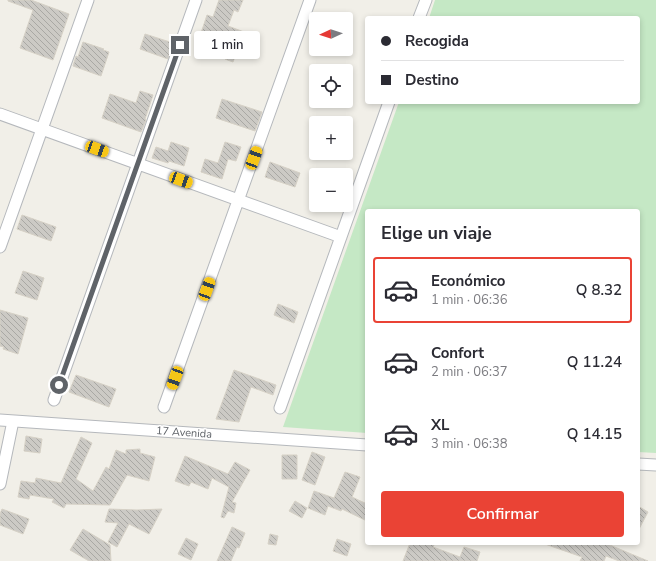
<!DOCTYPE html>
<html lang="es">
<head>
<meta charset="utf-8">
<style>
	:root { --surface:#fff; --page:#f7f7f7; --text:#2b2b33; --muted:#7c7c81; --line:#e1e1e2; --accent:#ea4335 }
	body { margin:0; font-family:"Nunito Sans",sans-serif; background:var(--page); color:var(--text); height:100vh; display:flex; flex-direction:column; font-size:15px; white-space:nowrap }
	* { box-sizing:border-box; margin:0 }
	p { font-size:13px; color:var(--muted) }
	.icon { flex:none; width:22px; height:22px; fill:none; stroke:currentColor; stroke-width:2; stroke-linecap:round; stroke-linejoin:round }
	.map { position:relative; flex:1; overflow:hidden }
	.panel { position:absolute; left:365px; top:209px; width:275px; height:336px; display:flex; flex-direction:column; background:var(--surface); border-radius:4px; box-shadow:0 2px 6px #0003 }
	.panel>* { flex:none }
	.banner { position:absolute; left:365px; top:16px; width:275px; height:88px; border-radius:4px; box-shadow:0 2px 6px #0003; display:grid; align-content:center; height:88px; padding:0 16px; background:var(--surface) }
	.needle { width:26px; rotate:267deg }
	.controls { position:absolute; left:309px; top:12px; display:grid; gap:8px }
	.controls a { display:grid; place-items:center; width:44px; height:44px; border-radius:4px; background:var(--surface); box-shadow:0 2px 6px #0003; font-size:20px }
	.end { position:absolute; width:18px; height:18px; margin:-9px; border:5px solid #5f6368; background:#fff; box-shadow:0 0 0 2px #fff }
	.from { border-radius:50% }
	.bubble { position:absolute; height:28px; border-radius:4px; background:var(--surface); box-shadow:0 2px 6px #0003; font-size:13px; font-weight:600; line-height:28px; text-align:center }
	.car { position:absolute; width:12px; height:24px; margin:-12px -6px; border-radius:5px; box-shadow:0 0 3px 1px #0007; background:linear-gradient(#f5c518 24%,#345 0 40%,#f5c518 0 76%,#345 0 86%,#f5c518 0) }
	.banner b { display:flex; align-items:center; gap:14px; height:38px; font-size:15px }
	.banner b+b { border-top:1px solid var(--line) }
	.banner i { width:10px; height:10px; background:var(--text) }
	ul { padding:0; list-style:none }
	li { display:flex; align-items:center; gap:12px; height:66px; margin:0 8px 6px; padding:0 8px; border:2px solid transparent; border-radius:4px }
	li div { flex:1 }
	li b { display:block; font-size:15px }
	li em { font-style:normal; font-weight:600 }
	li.current { border-color:var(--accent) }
	li>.icon { width:36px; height:36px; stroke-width:1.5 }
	h2 { padding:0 16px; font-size:18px; line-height:48px }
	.button { display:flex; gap:8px; margin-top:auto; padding:8px 16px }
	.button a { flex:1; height:46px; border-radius:4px; background:var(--accent); color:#fff; font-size:16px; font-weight:600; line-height:46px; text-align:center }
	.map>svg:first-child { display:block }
</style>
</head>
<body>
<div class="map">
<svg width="656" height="561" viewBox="0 0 656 561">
	<defs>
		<pattern id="building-back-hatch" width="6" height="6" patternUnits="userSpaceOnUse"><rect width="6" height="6" fill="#cccac5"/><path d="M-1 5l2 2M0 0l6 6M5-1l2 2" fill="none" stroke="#a9a8a4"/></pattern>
	</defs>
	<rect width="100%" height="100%" fill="#f1efe8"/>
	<path fill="#c5e8c5" d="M 435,0 L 656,0 L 656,453 L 638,452 L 638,211 L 367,211 L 367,433 L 283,427 L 399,102 L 638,102 L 638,18 L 429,18 Z"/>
	<path fill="url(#building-back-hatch)" stroke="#d6d1c6" d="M 8,0 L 31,0 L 69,14 L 53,60 L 20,48 L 33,10 L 8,1 Z
		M 219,0 L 243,0 L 238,12 L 234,10 L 228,26 L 244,32 L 233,62 L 225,59 L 230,46 L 200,36 L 207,15 L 213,17 Z
		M 145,34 L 173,43 L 168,59 L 140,49 Z
		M 83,42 L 104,49 L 103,50 L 109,52 L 101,76 L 73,66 L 76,56 L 78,57 Z
		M 140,91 L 153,95 L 145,119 L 146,120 L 141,132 L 102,118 L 110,94 L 136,103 Z
		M 222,99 L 262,112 L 255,131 L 216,118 Z
		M 171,142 L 189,148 L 184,166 L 169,161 L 168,163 L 152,158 L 156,147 L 168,151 Z
		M 225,142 L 241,147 L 236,161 L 228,159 L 222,179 L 201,172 L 205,159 L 218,163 Z
		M 270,162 L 300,173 L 295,187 L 265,177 Z
		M 22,215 L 56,227 L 51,241 L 17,229 Z
		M 23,271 L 44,278 L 37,300 L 15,293 Z
		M 278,304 L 298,312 L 294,323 L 274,315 Z
		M 0,310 L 28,318 L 18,354 L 3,349 L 4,347 L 0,346 Z
		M 234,370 L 276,385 L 273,395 L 251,387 L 239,422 L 216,419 Z
		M 76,375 L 116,389 L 109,407 L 69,392 Z
		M 26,436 L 42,439 L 40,453 L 24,451 Z
		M 81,437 L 92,443 L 76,479 L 93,491 L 106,467 L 109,469 L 116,450 L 126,454 L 126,450 L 140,449 L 140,453 L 155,457 L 149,481 L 127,475 L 110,505 L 66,504 L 64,508 L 52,502 L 54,499 L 30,495 L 29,499 L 18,497 L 21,481 L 35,483 L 36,478 L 61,483 Z
		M 312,452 L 325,457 L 315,485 L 302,480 Z
		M 282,455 L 297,455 L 297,479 L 282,479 Z
		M 185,456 L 228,474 L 235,462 L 250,470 L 232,502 L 236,503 L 234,513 L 228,511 L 224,518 L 221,517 L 229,487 L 212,478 L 208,489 L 191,482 L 189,486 L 175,481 Z
		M 345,472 L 360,477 L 352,497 L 367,504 L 367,521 L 342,509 L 341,511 L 328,506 L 325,515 L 308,508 L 314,491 L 334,498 Z
		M 295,501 L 307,508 L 302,518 L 289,511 Z
		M 638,506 L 648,512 L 638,531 Z
		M 2,509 L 29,519 L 23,534 L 0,525 L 0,514 Z
		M 109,509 L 137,510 L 162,509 L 149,534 L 129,524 L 117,547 L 108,542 L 118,523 L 105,522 Z
		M 232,527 L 245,533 L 239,548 L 237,547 L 231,561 L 217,561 Z
		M 83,529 L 110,545 L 111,561 L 89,561 L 70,550 Z
		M 270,534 L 278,536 L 276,545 L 268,544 Z
		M 186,538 L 198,544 L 191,560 L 178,554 Z
		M 337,539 L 351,544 L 347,556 L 333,551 Z
		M 410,543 L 435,543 L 433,547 L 460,557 L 464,547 L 480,552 L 477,561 L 403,561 Z
		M 545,543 L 605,543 L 648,561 L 619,561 L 606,556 L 604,561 L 580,561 L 582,557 L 545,544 Z"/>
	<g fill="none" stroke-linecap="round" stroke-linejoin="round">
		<defs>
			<path id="minor" d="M 419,18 L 426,0
				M 0,114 L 341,237
				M 0,247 L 88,0
				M 54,400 L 196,0
				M 164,407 L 310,0
				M 280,408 L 389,102
				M 0,420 L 367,445
				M 638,464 L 656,465
				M 0,484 L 13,421"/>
		</defs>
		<use href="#minor" stroke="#b5b8bc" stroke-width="13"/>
		<use href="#minor" stroke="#fff" stroke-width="11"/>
	</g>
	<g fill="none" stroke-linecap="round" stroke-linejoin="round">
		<path stroke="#5f6368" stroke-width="5" d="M 59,385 L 180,45"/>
	</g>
	<g text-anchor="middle" stroke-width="3" stroke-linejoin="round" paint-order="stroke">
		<g font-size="11" fill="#5f6368" stroke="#fff">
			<text transform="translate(184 432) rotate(4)" y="4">17 Avenida</text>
		</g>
	</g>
</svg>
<div class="controls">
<a><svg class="needle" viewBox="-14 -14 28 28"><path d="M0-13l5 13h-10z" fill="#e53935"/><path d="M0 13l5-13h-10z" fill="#7c7c81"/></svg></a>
<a><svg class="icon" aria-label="locate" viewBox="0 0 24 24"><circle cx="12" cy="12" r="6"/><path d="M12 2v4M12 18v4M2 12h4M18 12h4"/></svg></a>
<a>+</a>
<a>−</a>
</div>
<i class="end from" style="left:59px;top:385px"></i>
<i class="end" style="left:180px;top:45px"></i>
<div class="bubble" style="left:194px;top:31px;width:66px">1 min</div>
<i class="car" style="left:97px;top:149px;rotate:110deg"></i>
<i class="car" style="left:254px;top:158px;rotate:20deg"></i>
<i class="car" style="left:181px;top:180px;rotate:110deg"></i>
<i class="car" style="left:207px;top:289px;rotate:20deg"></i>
<i class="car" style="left:175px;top:378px;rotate:200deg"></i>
<div class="banner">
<b><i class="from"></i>Recogida</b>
<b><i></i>Destino</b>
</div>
<section class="panel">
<h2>Elige un viaje</h2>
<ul>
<li class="current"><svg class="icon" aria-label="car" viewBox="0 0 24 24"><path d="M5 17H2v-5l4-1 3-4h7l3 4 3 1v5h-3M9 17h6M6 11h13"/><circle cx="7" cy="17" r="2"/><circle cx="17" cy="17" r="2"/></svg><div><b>Económico</b><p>1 min · 06:36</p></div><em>Q 8.32</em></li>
<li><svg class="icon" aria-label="car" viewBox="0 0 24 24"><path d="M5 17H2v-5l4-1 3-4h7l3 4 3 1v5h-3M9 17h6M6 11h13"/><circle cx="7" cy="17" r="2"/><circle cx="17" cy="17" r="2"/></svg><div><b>Confort</b><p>2 min · 06:37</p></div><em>Q 11.24</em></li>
<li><svg class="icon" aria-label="car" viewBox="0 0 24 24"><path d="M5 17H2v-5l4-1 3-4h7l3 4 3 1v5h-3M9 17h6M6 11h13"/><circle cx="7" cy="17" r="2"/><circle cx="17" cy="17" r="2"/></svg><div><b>XL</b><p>3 min · 06:38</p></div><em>Q 14.15</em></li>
</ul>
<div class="button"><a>Confirmar</a></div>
</section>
</div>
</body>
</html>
